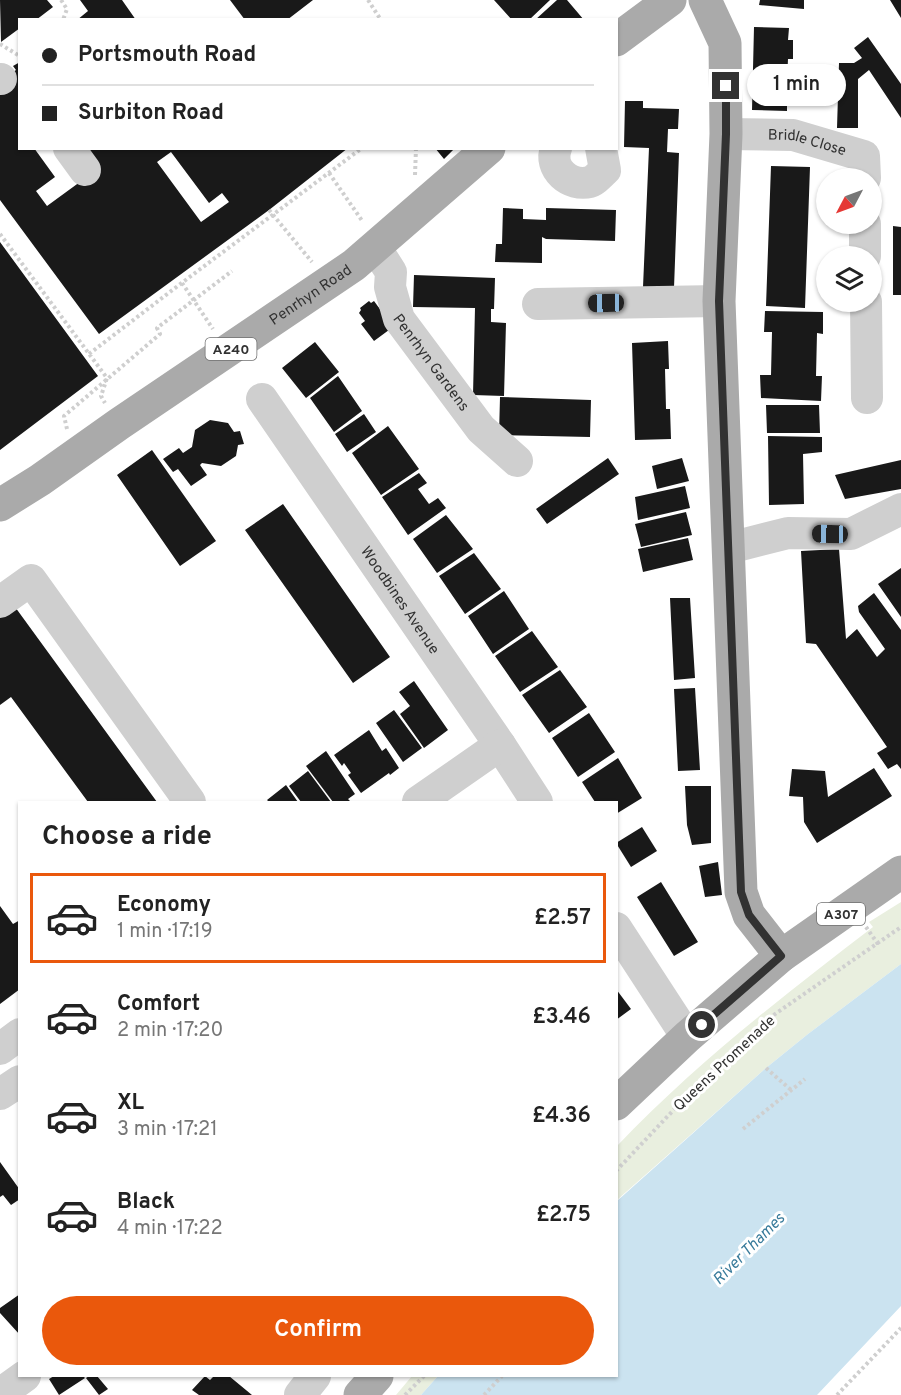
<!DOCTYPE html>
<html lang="en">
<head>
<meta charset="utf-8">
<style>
	:root { --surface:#fff; --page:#f2f2f2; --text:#222; --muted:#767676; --line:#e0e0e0; --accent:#ea580c }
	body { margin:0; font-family:Overpass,sans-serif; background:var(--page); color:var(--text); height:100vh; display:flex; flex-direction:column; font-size:22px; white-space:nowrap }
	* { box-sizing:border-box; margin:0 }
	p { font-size:20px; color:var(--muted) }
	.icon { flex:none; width:33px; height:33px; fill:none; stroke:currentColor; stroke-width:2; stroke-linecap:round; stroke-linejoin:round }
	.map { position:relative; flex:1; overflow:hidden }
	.drawer { position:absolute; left:18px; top:801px; width:600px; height:576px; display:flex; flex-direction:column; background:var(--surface); border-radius:0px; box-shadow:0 2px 4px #0004 }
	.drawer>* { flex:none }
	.hud { position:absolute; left:18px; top:18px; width:600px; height:132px; border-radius:0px; box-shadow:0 2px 4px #0004; display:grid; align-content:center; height:132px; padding:0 24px; background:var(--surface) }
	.needle { width:39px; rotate:229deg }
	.fabs { position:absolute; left:816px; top:168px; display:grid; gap:12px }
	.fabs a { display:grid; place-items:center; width:66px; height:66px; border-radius:50%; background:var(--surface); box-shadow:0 2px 4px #0004; font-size:30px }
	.end { position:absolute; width:27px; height:27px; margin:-14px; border:8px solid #323232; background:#fff; box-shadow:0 0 0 3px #fff }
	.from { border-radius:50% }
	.bubble { position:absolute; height:42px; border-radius:21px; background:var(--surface); box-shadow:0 2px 4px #0004; font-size:20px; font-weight:600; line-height:42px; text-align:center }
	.car { position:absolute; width:18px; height:36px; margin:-18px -9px; border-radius:8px; box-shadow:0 0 4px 2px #0007; background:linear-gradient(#222 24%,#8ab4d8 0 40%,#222 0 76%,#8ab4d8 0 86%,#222 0) }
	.hud b { display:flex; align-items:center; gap:21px; height:57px; font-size:22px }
	.hud b+b { border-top:2px solid var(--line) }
	.hud i { width:15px; height:15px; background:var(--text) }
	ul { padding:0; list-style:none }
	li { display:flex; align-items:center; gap:18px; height:90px; margin:0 12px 9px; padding:0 12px; border:3px solid transparent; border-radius:0px }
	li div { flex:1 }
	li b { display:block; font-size:22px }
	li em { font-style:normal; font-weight:600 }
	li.selected { border-color:var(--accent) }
	li>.icon { width:54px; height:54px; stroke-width:1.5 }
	h2 { padding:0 24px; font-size:27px; line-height:72px }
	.button { display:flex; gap:12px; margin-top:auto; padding:12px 24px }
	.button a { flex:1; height:69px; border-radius:36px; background:var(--accent); color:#fff; font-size:24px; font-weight:600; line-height:69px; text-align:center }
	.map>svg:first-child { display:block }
</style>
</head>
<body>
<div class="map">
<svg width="901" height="1395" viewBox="0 0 901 1395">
	<rect width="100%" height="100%" fill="#fff"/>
	<path fill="#e9efdf" d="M 901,902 L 901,964 L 808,1034 L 766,1068 L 617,1200 L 617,1146 C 695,1064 783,996 873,927 L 869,922 Z
		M 412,1376 L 438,1376 L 421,1395 L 396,1395 Z"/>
	<path fill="#cbe3f0" d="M 901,964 L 901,1306 L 817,1395 L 421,1395 L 438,1376 L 616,1376 L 617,1201 L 766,1068 L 808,1034 Z"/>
	<path fill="#191919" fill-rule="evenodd" d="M 0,0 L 47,0 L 53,7 L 36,20 L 20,20 L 20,28 L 1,42 Z
		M 80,0 L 122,0 L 136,20 L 77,20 L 88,11 Z
		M 230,0 L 313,0 L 287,20 L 245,20 Z
		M 494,0 L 550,0 L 529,20 L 512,20 Z
		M 557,0 L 567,0 L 584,20 L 535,20 Z
		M 760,0 L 804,0 L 804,9 L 759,5 Z
		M 890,0 L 901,0 L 901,18 Z
		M 754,27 L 789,28 L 788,40 L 793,40 L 793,59 L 788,59 L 787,80 L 793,80 L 792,99 L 787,99 L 787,111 L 752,110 Z
		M 868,37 L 901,84 L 901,118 L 869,70 L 858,79 L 858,128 L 837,128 L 839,63 L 854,63 L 862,58 L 854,48 Z
		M 20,62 L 20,148 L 34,148 L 55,177 L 36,191 L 47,206 L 84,179 L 61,148 L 348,148 L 269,210 L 99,334 L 0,200 L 0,81 L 16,70 L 13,66 ZM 171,152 L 209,203 L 222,193 L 229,202 L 201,222 L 157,162 Z
		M 625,101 L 643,101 L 643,108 L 679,109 L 678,129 L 668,129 L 667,152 L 679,153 L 674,288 L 643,287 L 649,148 L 624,147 Z
		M 435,148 L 455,148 L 444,159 Z
		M 771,166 L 810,167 L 805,308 L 766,306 Z
		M 503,208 L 523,209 L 523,219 L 546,220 L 546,208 L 616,210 L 615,241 L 546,239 L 542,237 L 542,263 L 495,262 L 496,244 L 502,244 Z
		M 893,226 L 901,227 L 901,295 L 893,295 Z
		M 0,242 L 98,376 L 0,450 Z
		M 414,275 L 495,278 L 494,309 L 491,309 L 491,322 L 506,323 L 504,396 L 473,395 L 475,308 L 413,307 Z
		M 369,301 L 371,303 L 374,301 L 393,327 L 374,341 L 361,324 L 365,321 L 359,313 L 361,310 L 360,308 Z
		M 765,311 L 823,312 L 823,334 L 817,333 L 816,376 L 822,376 L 821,401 L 761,398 L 760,375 L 771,375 L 772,332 L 764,332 Z
		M 668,341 L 669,369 L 665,369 L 666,409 L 670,409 L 671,439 L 635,440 L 632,343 Z
		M 315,342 L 339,372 L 306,398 L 282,368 Z
		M 338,376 L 362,411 L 334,432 L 310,398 Z
		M 500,397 L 591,400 L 590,437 L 499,435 Z
		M 766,405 L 819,405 L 820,433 L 767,433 Z
		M 364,414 L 376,432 L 347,452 L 335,434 Z
		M 210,420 L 228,423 L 234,432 L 240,431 L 244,444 L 238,445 L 236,456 L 221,466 L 202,463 L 200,465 L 207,475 L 191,486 L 178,469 L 173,472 L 163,459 L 179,448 L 183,453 L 192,447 L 195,430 Z
		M 388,426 L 419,469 L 381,495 L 352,453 Z
		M 768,436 L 822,437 L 822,452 L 803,454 L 804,504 L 769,505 Z
		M 152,450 L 216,541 L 180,566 L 117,475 Z
		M 608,458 L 619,474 L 547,524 L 536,509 Z
		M 682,458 L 689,481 L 657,489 L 652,466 Z
		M 901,460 L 901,489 L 845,499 L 835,475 Z
		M 419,473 L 427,483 L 418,489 L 429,504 L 438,498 L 446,508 L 408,535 L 382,497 Z
		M 685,486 L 690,508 L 638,520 L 635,497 Z
		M 283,504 L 390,657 L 353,683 L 245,530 Z
		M 686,512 L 692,535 L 641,547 L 635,524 Z
		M 446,515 L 473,549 L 437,573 L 413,539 Z
		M 688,538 L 693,560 L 643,572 L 638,549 Z
		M 839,549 L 846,639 L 857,629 L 877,657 L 885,649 L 859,612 L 858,606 L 874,593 L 901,630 L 901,769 L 897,764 L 888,769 L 877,753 L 887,747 L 816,644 L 806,643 L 801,551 Z
		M 474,553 L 501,589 L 465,614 L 439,576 Z
		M 901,568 L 901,617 L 878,584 Z
		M 504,591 L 529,629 L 493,654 L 468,616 Z
		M 670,598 L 690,598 L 695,678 L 674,680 Z
		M 10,600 L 157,802 L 88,802 L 11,697 L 0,705 L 0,608 Z
		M 532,631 L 558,667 L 520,692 L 495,656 Z
		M 560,670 L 587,707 L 549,733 L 522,695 Z
		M 414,681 L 448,730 L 424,748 L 400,714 L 410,706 L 399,692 Z
		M 695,688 L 700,770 L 678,771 L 674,689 Z
		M 394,710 L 422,748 L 403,762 L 376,723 Z
		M 589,713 L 615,752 L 578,777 L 552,738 Z
		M 369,730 L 382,751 L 386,748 L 399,768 L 390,775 L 389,773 L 361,793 L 348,775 L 351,773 L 344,763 L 342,766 L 334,755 Z
		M 326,751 L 355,794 L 348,799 L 351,802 L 333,802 L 306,766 Z
		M 618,758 L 642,798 L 616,814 L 616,802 L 595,802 L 582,782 Z
		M 874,768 L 892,796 L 817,843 L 804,822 L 803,797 L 789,796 L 792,769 L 825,771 L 828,797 Z
		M 308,771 L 331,802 L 301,802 L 289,786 Z
		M 286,785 L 298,802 L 269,802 L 267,800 Z
		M 685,786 L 711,786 L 711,843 L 692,845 L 687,825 Z
		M 642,827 L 657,851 L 631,867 L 616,843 Z
		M 718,862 L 722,895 L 705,897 L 699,866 Z
		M 661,882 L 698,942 L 674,956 L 637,897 Z
		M 0,906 L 13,924 L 20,920 L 20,989 L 0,1004 Z
		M 616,989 L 631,1009 L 616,1020 Z
		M 0,1162 L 20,1190 L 20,1199 L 11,1205 L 3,1195 L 0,1197 Z
		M 20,1294 L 20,1335 L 0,1313 L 0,1308 Z
		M 54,1376 L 83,1376 L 85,1378 L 59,1395 L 49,1379 Z
		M 89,1376 L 97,1376 L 108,1389 L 99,1395 L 86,1378 Z
		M 205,1376 L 210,1380 L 214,1376 L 229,1376 L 252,1395 L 199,1395 L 192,1390 Z"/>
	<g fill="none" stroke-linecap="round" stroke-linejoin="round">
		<path stroke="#cfcfcf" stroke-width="4" stroke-dasharray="3 3" stroke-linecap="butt" d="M 61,0 L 67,9 L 63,20
			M 368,0 L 381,20
			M 0,44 L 18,55
			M 329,173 L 363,222
			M 415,175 L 416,148
			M 269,210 L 312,262
			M 0,234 L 107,378 L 101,396 L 105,403
			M 182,283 L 213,329
			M 89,354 L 179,285 L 362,148
			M 67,429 L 64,416 L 160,334 L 157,328 L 232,271
			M 866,927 L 878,944
			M 766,1068 L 791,1090
			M 743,1129 L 805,1079
			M 616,1171 L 699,1083 L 762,1023 L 901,927
			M 405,1395 L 424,1376
			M 484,1395 L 502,1376
			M 837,1395 L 901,1328"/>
		<g stroke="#cfcfcf" stroke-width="32">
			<path d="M 0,79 L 1,79"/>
			<path id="s1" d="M 726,134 L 793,135 L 864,156 L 865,178"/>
			<path d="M 69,148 L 85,170"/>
			<path d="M 556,148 C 548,169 570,187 590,182 C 595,181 600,174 605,170 L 601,148"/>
			<path d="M 865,224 L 865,256"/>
			<path id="s2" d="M 375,247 L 391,272 L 390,287 L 399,319 L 481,429 L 517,461"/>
			<path d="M 866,302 L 867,398"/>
			<path d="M 538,304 L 719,301"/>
			<path id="s3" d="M 262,399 L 500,745 L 537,802"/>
			<path d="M 729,548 L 788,533 L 851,534 L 901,509"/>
			<path d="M 0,602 L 31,580 L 190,802"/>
			<path d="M 418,802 L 500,745"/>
			<path d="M 616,928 L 687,1037"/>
			<path d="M 0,1049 L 20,1034"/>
			<path d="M 0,1094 L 20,1081"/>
			<path d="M 0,1394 L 25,1376"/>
			<path d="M 300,1395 L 315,1376"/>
		</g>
		<g stroke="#aaa" stroke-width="33">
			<path d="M 705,0 L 725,43 L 726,134 L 719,301 L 741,892 L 749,915 L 781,956"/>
			<path d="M 616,40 L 670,0"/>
			<path id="s4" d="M 0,505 L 40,480 L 119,424 L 354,265 L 489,148"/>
			<path d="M 616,1104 L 687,1037 L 781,956 L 901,872"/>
			<path d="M 360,1395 L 377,1376"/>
		</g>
	</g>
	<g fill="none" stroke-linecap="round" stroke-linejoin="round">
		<path stroke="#323232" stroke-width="8" d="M 702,1025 L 781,956 L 749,915 L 741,892 L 719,301 L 726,134 L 726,86"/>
	</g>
	<g text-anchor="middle" stroke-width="6" stroke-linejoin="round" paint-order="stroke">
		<g fill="#fff" stroke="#707070" stroke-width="1.5">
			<rect x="205.5" y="338" width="51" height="22" rx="4.5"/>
			<rect x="817" y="903" width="48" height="22" rx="4.5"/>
		</g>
		<g font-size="14" font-weight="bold" fill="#323232">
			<text x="231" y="354">A240</text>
			<text x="841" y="919">A307</text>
		</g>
		<g font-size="15" fill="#323232" stroke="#fff">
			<text dy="5" stroke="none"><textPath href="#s1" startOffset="82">Bridle Close</textPath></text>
			<text dy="5" stroke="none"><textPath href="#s4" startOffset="375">Penrhyn Road</textPath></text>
			<text dy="5" stroke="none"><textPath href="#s2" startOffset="132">Penrhyn Gardens</textPath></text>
			<text dy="5" stroke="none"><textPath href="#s3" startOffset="244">Woodbines Avenue</textPath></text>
			<text transform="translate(724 1063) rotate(-43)" y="5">Queens Promenade</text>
		</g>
		<g font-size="16" font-style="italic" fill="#387b9b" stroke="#fff">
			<text transform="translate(748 1248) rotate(-45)" y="6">River Thames</text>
		</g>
	</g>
</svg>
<div class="fabs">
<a><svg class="needle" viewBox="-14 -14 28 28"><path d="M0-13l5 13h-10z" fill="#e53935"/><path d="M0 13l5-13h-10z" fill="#767676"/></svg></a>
<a><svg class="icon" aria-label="layers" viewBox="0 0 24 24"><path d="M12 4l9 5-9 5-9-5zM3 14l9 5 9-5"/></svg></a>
</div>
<i class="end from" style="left:702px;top:1025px"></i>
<i class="end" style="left:726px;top:86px"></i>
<div class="bubble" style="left:747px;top:64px;width:99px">1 min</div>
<i class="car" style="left:606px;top:303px;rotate:269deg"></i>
<i class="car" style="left:830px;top:534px;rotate:271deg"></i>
<div class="hud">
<b><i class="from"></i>Portsmouth Road</b>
<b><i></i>Surbiton Road</b>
</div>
<section class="drawer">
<h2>Choose a ride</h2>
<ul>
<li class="selected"><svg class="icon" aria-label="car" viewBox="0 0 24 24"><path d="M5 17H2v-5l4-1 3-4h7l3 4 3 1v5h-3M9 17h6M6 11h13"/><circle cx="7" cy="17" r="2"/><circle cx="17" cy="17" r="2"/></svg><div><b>Economy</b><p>1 min · 17:19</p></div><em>£2.57</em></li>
<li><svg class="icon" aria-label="car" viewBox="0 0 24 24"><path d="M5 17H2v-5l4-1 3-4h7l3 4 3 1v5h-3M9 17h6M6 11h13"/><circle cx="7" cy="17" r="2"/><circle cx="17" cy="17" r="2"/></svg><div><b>Comfort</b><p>2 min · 17:20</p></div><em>£3.46</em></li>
<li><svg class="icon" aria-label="car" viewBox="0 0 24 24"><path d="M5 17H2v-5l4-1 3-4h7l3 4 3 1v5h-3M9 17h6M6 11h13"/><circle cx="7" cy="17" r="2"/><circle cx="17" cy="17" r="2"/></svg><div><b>XL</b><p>3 min · 17:21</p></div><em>£4.36</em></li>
<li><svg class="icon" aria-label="car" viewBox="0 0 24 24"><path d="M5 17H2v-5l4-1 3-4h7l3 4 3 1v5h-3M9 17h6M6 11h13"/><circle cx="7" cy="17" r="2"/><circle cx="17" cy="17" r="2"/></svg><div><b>Black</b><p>4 min · 17:22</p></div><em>£2.75</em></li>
</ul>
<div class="button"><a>Confirm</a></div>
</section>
</div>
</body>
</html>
